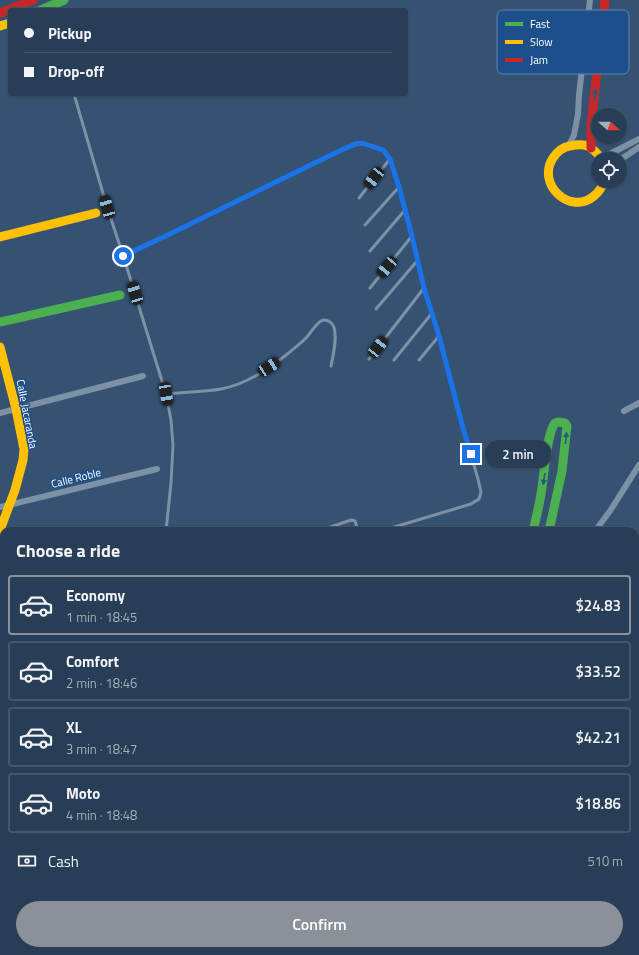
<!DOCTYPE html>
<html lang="en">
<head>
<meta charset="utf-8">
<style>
	:root { --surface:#283e56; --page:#344960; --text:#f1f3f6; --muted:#a5aeb9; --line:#44576c; --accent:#8c9099 }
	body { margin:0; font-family:"Titillium Web",sans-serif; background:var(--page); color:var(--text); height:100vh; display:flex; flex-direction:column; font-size:15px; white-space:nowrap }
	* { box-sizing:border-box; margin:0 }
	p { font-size:13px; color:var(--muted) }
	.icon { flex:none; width:22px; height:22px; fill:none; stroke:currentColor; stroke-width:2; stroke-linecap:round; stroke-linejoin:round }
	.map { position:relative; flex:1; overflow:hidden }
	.details { position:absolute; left:0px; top:527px; width:639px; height:428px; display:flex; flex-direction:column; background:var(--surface); border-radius:12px 12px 0 0; box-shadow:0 1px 3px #0004,0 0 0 1px var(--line) }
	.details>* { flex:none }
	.guide { position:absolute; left:8px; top:8px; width:400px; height:88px; border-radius:4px; box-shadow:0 1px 3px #0004,0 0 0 1px var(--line); display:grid; align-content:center; height:88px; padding:0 16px; background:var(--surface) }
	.needle { width:26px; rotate:111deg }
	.buttons { position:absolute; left:591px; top:108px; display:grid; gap:8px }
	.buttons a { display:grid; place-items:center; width:36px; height:36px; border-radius:50%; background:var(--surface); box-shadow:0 1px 3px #0004,0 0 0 1px var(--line); font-size:20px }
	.end { position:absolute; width:18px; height:18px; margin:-9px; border:5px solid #1a73e8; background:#fff; box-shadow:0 0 0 2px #fff }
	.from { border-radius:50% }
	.bubble { position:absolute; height:28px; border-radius:14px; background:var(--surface); box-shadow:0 1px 3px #0004,0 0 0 1px var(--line); font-size:13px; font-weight:600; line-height:28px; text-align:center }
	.car { position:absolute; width:12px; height:24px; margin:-12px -6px; border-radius:5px; box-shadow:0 0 3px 1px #0007; background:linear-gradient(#222 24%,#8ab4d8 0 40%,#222 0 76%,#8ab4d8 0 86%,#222 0) }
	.guide b { display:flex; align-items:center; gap:14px; height:38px; font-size:15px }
	.guide b+b { border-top:1px solid var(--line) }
	.guide i { width:10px; height:10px; background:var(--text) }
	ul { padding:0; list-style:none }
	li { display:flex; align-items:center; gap:12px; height:60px; margin:0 8px 6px; padding:0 8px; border:2px solid var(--line); border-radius:4px }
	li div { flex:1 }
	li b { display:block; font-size:15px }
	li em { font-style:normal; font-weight:600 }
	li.active { border-color:var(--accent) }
	li>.icon { width:36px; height:36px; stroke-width:1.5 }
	h2 { padding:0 16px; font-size:18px; line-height:48px }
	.pay { display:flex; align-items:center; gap:10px; height:44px; padding:0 16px; font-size:15px }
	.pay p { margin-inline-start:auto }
	.primary-button { display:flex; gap:8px; margin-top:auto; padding:8px 16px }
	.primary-button a { flex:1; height:46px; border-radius:24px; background:var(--accent); color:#fff; font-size:16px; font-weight:600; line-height:46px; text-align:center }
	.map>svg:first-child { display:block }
</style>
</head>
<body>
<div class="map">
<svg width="639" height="955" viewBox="0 0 639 955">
	<defs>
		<pattern id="park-tufts" width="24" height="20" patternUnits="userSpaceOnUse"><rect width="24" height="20" fill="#3168a2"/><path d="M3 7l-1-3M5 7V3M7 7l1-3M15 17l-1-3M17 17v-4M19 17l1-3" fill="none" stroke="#507fb0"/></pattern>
	</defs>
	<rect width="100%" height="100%" fill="#365272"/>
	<path fill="url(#park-tufts)" d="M 4,748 L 4,951 L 97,951 L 97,955 L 0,955 L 0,755 Z"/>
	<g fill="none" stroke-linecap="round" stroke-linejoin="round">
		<path stroke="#7d91a6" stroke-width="3" d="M 74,94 L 107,207 L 123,255 L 166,394 L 171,420 L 173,445 L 171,483 L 166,531
			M 359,198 L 390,159
			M 365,225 L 399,187
			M 370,251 L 405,210
			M 123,255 L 174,232 L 335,153 L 355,145 L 362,143 L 383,150 L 387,154 L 390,159 L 399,187 L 412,236 L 424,288 L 439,336 L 463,428 L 478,479 L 481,492 L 479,499 L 471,504 L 381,531
			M 370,288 L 412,236
			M 376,309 L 418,260
			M 369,359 L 424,288
			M 394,360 L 432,313
			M 419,360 L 439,336
			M 166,394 C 184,392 203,392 221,389 C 243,385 264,372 281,359 C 290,352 299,345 307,337 C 311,332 316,324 321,321 C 324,319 327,320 330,322 C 340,328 333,356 331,366
			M 319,531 L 351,520 L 355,521 L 358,531"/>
		<path stroke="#7d91a6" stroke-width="6" d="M 569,145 L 574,135 L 578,114 L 579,95 L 590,0
			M 602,158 L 639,139
			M 620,160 L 639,147
			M 624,411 L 639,403
			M 0,413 L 143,376
			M 495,461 L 548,445
			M 0,507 L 157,469
			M 595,531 L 610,511 L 639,465
			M 0,600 L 4,602
			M 635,616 L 639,612
			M 635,735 L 639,731
			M 635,752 L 639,760
			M 145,955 L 145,951
			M 411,955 L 413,951
			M 431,955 L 432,951
			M 523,955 L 524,951
			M 595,955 L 595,951"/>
		<path stroke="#4caf50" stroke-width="9" d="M 41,10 L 64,0
			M 0,322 L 120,295
			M 533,531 C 536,519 539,506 541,494 C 544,478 546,435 555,423 L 558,422 L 565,423 L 567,426 L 562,471 L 549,531"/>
		<path stroke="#ffc107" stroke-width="9" d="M 0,26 L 10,23
			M 602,159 C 592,147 587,142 570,146 C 563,147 557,152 553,158 C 536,184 570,216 594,196 C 599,192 602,187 605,181
			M 0,237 L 96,213
			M 0,347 L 16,409 L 24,449 L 23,460 L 15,490 L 0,530"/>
		<path stroke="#c62828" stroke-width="9" d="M 0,13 L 33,0
			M 591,148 L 591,126 L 605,0"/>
	</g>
	<defs><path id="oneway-solid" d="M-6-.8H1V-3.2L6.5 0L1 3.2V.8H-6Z"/></defs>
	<g fill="#225a85">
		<use href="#oneway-solid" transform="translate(595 95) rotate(-84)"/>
		<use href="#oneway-solid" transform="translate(566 438) rotate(-84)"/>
		<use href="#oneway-solid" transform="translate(544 479) rotate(99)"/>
	</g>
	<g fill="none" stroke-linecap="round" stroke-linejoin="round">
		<path stroke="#1a73e8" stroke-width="5" d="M 123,256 L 174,232 L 335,153 L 355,144 L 362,143 L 383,150 L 390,159 L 399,187 L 412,236 L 424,288 L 439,336 L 463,428 L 471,454"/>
	</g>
	<g text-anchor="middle" stroke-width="3" stroke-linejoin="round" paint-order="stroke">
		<g font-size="11" fill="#fff" stroke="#1d508b">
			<text transform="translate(27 414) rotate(79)" y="4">Calle Jacaranda</text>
			<text transform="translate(76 478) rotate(-14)" y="4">Calle Roble</text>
		</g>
	</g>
	<rect x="497" y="10" width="132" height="64" rx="6" fill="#1d508b" stroke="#6184ae" stroke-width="1"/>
	<rect x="505" y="22" width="18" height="4" fill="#4caf50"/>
	<rect x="505" y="40" width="18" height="4" fill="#ffc107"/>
	<rect x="505" y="58" width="18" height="4" fill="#c62828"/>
	<g font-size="11" fill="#fff">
		<text x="530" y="28">Fast</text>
		<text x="530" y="46">Slow</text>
		<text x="530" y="64">Jam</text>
	</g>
</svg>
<div class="buttons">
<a><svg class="needle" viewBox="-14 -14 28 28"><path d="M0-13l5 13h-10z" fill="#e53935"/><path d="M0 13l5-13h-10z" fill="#a5aeb9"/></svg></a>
<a><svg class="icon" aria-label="locate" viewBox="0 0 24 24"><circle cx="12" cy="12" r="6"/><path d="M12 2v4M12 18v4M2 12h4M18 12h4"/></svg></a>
</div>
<i class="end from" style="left:123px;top:256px"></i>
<i class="end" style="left:471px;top:454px"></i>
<div class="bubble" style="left:485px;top:440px;width:66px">2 min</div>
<i class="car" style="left:374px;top:178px;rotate:218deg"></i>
<i class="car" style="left:107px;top:207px;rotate:344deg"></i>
<i class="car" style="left:387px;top:267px;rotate:220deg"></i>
<i class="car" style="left:135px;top:293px;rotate:343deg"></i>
<i class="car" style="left:378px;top:347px;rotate:38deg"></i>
<i class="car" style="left:269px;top:367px;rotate:57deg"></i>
<i class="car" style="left:166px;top:394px;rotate:170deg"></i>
<div class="guide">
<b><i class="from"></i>Pickup</b>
<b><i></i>Drop-off</b>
</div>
<section class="details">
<h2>Choose a ride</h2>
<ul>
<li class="active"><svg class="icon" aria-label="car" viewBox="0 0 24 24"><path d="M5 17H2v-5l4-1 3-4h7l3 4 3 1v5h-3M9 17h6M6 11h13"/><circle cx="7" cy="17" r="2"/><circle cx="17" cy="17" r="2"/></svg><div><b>Economy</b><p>1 min · 18:45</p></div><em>$24.83</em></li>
<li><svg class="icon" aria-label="car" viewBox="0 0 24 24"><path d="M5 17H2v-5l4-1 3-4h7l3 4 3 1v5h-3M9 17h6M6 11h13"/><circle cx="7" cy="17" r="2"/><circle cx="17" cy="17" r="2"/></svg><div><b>Comfort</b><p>2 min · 18:46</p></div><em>$33.52</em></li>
<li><svg class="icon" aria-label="car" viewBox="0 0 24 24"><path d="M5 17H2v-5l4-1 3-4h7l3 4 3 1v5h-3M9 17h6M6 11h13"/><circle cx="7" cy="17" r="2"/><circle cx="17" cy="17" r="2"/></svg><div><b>XL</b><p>3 min · 18:47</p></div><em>$42.21</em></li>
<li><svg class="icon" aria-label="car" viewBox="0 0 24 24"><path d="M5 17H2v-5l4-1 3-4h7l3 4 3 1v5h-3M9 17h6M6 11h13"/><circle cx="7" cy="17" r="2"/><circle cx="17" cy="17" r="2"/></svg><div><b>Moto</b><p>4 min · 18:48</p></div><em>$18.86</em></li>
</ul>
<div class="pay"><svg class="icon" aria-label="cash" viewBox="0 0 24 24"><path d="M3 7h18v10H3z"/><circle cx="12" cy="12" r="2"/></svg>Cash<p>510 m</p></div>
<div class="primary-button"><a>Confirm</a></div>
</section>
</div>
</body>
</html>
